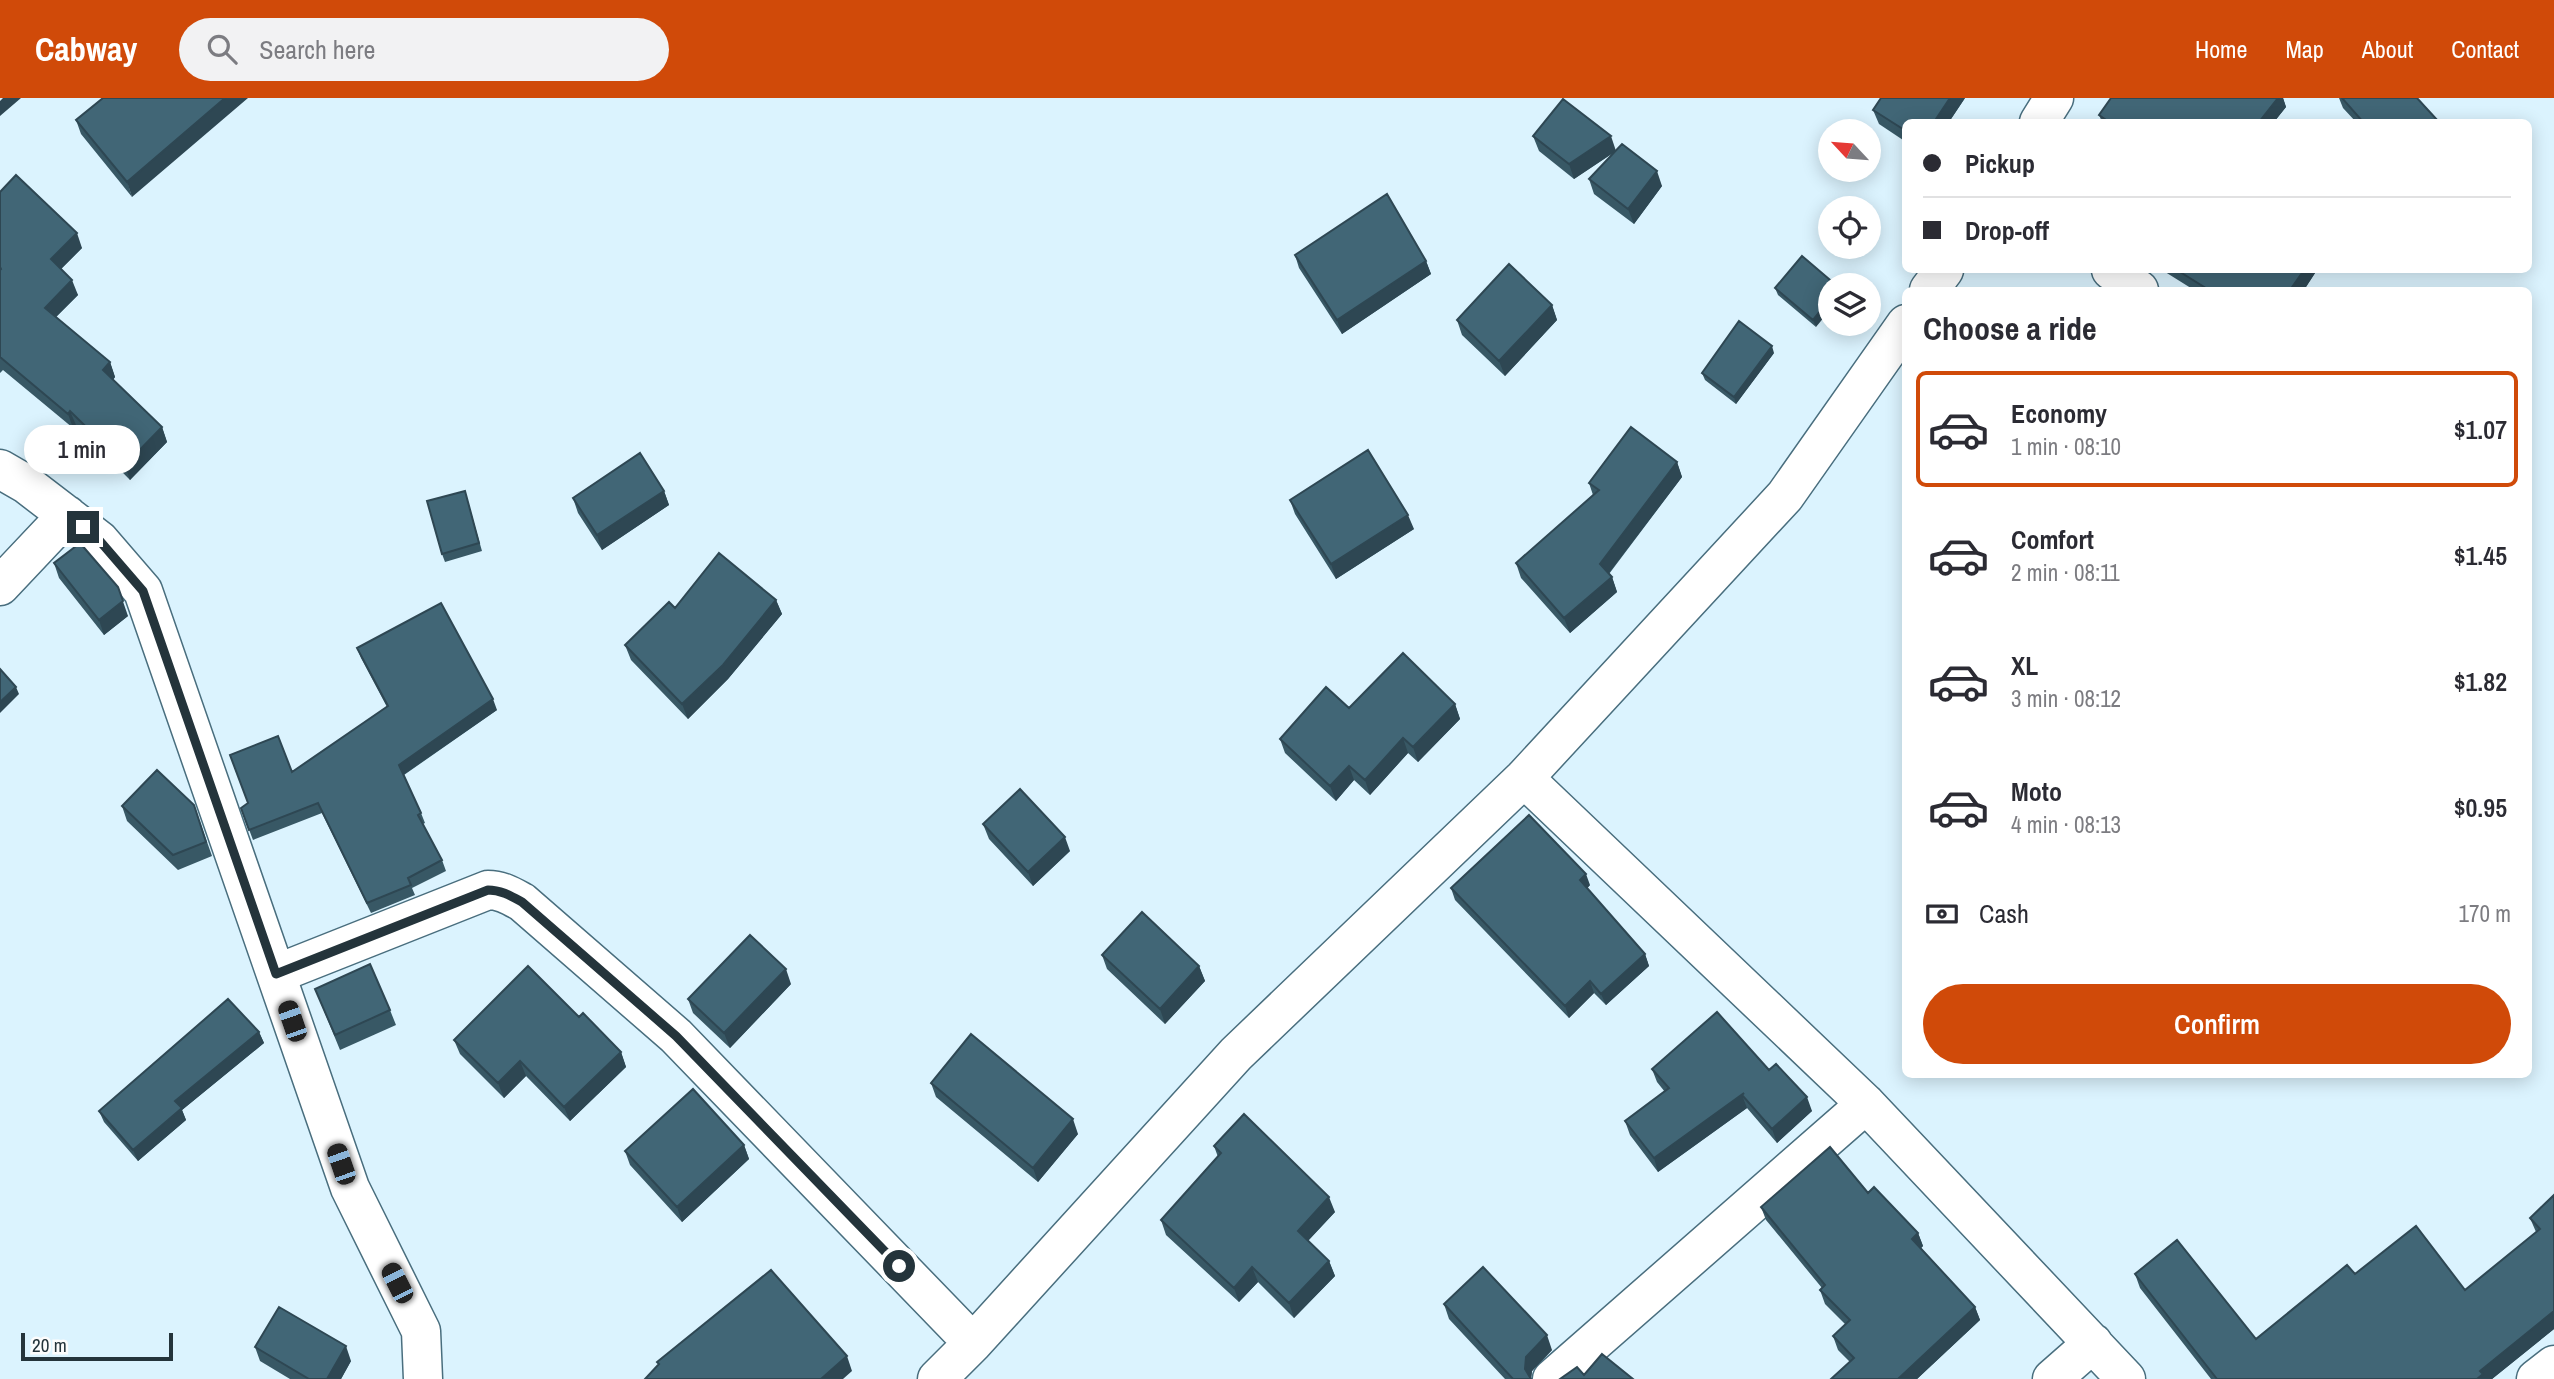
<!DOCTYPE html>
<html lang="en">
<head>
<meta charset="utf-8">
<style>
	:root { --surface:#fff; --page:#f2f2f3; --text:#2b2b33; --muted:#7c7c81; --line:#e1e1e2; --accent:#d04a09 }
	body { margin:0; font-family:"Archivo Narrow",sans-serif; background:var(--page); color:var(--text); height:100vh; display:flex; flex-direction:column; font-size:26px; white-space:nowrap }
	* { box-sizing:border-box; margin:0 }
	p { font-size:23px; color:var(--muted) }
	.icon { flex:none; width:38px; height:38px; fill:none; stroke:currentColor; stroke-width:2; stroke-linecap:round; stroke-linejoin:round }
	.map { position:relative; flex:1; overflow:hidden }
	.details { position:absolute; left:1902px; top:189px; width:630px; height:791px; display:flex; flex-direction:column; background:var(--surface); border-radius:10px; box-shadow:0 4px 18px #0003 }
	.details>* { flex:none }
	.top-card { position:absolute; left:1902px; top:21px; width:630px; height:154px; border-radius:10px; box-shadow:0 4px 18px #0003; display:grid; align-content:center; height:154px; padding:0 21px; background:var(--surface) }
	.needle { width:46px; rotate:296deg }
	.controls { position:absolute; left:1818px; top:21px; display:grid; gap:14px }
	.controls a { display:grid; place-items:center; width:63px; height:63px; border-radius:50%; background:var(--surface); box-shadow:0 4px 18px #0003; font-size:35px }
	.scale { position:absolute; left:21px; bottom:18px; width:152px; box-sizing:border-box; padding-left:7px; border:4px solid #24343b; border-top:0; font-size:19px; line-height:24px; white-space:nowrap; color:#24343b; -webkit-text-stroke:5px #fcfcfc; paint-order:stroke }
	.end { position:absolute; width:32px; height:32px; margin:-16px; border:9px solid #24343b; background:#fff; box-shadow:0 0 0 4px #fff }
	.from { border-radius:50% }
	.bubble { position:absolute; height:49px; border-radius:24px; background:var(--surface); box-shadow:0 4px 18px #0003; font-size:23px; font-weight:600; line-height:49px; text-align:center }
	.car { position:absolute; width:21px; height:42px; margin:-21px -10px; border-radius:9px; box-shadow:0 0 5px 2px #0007; background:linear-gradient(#222 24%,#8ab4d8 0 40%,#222 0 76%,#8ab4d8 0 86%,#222 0) }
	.top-card b { display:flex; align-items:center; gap:24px; height:66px; font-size:26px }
	.top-card b+b { border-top:2px solid var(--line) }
	.top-card i { width:18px; height:18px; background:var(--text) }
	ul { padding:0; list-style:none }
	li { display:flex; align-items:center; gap:21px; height:116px; margin:0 14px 10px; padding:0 7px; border:4px solid transparent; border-radius:10px }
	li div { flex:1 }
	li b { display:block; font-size:26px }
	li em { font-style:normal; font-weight:600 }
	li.current { border-color:var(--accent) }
	li>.icon { width:63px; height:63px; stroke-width:1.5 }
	h2 { padding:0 21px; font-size:32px; line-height:84px }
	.pay { display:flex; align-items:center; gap:18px; height:77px; padding:0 21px; font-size:26px }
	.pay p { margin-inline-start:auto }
	.primary-button { display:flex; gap:14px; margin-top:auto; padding:14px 21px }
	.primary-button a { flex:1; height:80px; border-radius:42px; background:var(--accent); color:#fff; font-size:28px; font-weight:600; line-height:80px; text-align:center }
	header { display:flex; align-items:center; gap:42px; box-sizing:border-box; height:98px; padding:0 35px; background:var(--accent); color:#fff }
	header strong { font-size:33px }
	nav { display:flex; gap:38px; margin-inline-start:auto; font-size:24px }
	.search { width:490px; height:63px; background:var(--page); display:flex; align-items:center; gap:18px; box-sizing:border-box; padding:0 24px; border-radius:38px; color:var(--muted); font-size:26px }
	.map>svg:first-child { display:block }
</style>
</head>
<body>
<header>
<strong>Cabway</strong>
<div class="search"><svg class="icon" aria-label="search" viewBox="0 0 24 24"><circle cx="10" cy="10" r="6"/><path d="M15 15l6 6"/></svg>Search here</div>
<nav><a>Home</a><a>Map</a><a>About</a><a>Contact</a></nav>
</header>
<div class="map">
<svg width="2554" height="1281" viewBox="0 0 2554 1281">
	<rect width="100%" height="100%" fill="#dbf3fe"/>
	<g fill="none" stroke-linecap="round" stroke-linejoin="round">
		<defs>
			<path id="street" d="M 2039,24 L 2054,0
				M 2111,172 L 2139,192
				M 1929,192 L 1944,172
				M 0,371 L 26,386 L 99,442 L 143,493 L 350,1090 L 421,1233 L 423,1281
				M 0,488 L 67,417
				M 1524,680 L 1866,1006 L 2126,1281
				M 276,876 L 488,792 C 501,792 511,798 522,804 L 676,938 L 973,1245
				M 937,1281 L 973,1245 L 1236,956 L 1524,680 L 1785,398 L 1906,226
				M 1552,1281 L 1866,1006
				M 2052,1281 L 2093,1245
				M 2536,1281 L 2554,1267"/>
		</defs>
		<use href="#street" stroke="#496e7e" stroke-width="41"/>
		<use href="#street" stroke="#fff" stroke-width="38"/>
	</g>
	<path fill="#385865" d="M 103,0 L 132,99 L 81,36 L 76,22 Z
		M 1965,0 L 1949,24 L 1906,24 L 1906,44 L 1879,26 L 1873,12 Z
		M 2111,0 L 2283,0 L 2286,9 L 2274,24 L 2102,24 L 2099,17 Z
		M 2339,0 L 2417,0 L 2439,24 L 2356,24 L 2343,10 Z
		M 1533,38 L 1616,52 L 1662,88 L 1634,126 L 1594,96 L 1589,81 L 1616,53 L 1574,81 L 1539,53 Z
		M 0,94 L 82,150 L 61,171 L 78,197 L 56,219 L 110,264 L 115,279 L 113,282 L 162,329 L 167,344 L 130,382 L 76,327 L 73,330 L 3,272 L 0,275 Z
		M 1295,157 L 1426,163 L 1431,176 L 1342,236 L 1299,170 Z
		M 1802,158 L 1816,229 L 1778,197 L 1775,190 Z
		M 2162,172 L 2317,172 L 2304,192 L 2194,192 Z
		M 1552,207 L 1557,222 L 1505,278 L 1462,237 L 1457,222 Z
		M 1774,255 L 1736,306 L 1705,282 L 1702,275 Z
		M 1677,364 L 1682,379 L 1609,476 L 1612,479 L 1617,494 L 1570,535 L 1521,480 L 1516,465 L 1593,397 L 1589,385 Z
		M 465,393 L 482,453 L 445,464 L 442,456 Z
		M 664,393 L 669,407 L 602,452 L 578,415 L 573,400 Z
		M 1290,402 L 1414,431 L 1336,481 L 1295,416 Z
		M 54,465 L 128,518 L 104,537 L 59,480 Z
		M 776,502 L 782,516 L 728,581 L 688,621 L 631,562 L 625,547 L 675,510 Z
		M 357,550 L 497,612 L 404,677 L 421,715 L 425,725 L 423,726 L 442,762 L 446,773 L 412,790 L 415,797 L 371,815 L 322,715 L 253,742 L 241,710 L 387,609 L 361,560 Z
		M 1455,606 L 1460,621 L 1418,664 L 1408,655 L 1370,697 L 1354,682 L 1336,703 L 1285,655 L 1280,641 L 1349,610 Z
		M 194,707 L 212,758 L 178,772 L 127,723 L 122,708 Z
		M 983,726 L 1070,753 L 1033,788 L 989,741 Z
		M 1590,787 L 1587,790 L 1645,856 L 1649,868 L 1606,907 L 1594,895 L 1569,920 L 1455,802 L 1451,790 Z
		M 1102,857 L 1199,868 L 1205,883 L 1165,926 L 1107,871 Z
		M 791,886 L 730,950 L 693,915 L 688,901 Z
		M 315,891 L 390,912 L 396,927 L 340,952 Z
		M 579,919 L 621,954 L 626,969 L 570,1023 L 526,978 L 504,1000 L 460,956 L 454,942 Z
		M 259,934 L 264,945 L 182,1012 L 186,1022 L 138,1063 L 104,1024 L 99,1013 Z
		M 1652,971 L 1769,972 L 1812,1013 L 1777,1045 L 1747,1010 L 1658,1074 L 1630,1037 L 1625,1023 L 1665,994 L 1657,984 Z
		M 931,985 L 1078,1036 L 1038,1084 L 936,999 Z
		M 744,1047 L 749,1061 L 682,1124 L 630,1067 L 625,1053 Z
		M 1214,1048 L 1335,1114 L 1308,1143 L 1329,1163 L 1335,1178 L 1294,1220 L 1258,1184 L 1239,1204 L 1166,1137 L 1161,1122 L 1218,1059 Z
		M 1868,1095 L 1918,1135 L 1923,1148 L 1921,1150 L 1975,1209 L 1980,1222 L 1917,1281 L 1831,1281 L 1850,1264 L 1838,1252 L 1833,1238 L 1846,1227 L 1825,1206 L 1820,1192 L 1822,1190 L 1766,1122 L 1761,1109 Z
		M 2554,1097 L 2554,1231 L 2492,1281 L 2211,1281 L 2140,1190 L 2135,1176 L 2256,1241 L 2355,1176 L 2465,1192 L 2536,1134 L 2530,1120 Z
		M 1444,1206 L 1552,1252 L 1532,1273 L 1531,1281 L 1505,1281 L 1449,1221 Z
		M 255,1249 L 351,1263 L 341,1281 L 290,1281 L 260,1263 Z"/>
	<path fill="#2e4753" d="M 3,0 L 21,0 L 0,18 L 0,3 Z
		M 225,0 L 248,0 L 132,99 L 127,84 Z
		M 1950,0 L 1965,0 L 1949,24 L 1934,24 Z
		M 2278,0 L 2283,0 L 2286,9 L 2274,24 L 2259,24 Z
		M 1611,38 L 1616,53 L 1574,81 L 1569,66 Z
		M 1657,73 L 1662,88 L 1634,126 L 1628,111 Z
		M 77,135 L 82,150 L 56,176 L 51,161 Z
		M 1426,163 L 1431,176 L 1342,236 L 1337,222 Z
		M 2304,172 L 2317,172 L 2304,192 L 2290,192 Z
		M 72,182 L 78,197 L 50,225 L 45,210 Z
		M 1830,201 L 1830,212 L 1816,229 L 1813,222 Z
		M 1552,207 L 1557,222 L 1505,278 L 1499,263 Z
		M 1772,248 L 1774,255 L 1736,306 L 1734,299 Z
		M 110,264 L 115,279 L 109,287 L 103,272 Z
		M 70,313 L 76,327 L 73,330 L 68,316 Z
		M 162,329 L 167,344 L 130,382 L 125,367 Z
		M 1677,364 L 1682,379 L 1605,480 L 1600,466 Z
		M 664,393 L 669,407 L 602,452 L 597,437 Z
		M 1408,417 L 1414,431 L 1336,481 L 1331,466 Z
		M 1612,479 L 1617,494 L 1570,535 L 1564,520 Z
		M 118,489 L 128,518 L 104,537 L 99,522 Z
		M 776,502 L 782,516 L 728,581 L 688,621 L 682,606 Z
		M 16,589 L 19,596 L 0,615 L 0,604 Z
		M 493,601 L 497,612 L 403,677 L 399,667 Z
		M 1455,606 L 1460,621 L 1418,664 L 1413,649 Z
		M 1403,640 L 1408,655 L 1370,697 L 1365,682 Z
		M 1349,668 L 1354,682 L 1336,703 L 1330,688 Z
		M 1065,739 L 1070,753 L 1033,788 L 1028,774 Z
		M 1586,776 L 1590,787 L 1584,794 L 1580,782 Z
		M 1645,856 L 1649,868 L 1606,907 L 1601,896 Z
		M 1199,868 L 1205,883 L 1165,926 L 1160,911 Z
		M 786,871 L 791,886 L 730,950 L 724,935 Z
		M 1590,883 L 1594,895 L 1569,920 L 1565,908 Z
		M 259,934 L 264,945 L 182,1012 L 186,1022 L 138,1063 L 133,1052 L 175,1003 Z
		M 621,954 L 626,969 L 570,1023 L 564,1009 Z
		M 520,963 L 526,978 L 504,1000 L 498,985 Z
		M 1742,997 L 1747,1010 L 1658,1074 L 1654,1060 Z
		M 1807,999 L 1812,1013 L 1777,1045 L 1772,1031 Z
		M 1073,1021 L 1078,1036 L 1038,1084 L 1033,1070 Z
		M 744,1047 L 749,1061 L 682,1124 L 677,1109 Z
		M 1329,1099 L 1335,1114 L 1303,1148 L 1298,1133 Z
		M 1918,1135 L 1923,1148 L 1917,1154 L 1912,1141 Z
		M 1329,1163 L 1335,1178 L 1294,1220 L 1289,1205 Z
		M 1252,1169 L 1258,1184 L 1239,1204 L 1234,1190 Z
		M 1975,1209 L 1980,1222 L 1917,1281 L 1898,1281 Z
		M 2554,1213 L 2554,1231 L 2492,1281 L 2477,1281 L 2480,1273 Z
		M 1547,1237 L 1552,1252 L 1532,1273 L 1531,1281 L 1525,1271 L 1526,1259 Z
		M 346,1248 L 351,1263 L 341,1281 L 327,1281 Z
		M 847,1258 L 852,1273 L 843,1281 L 821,1281 Z"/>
	<path fill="#416676" stroke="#2e4753" stroke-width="2" d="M 103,0 L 225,0 L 127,84 L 76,22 Z
		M 1881,0 L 1950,0 L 1934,24 L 1906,24 L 1906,33 L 1873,12 Z
		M 2111,0 L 2278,0 L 2259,24 L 2109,24 L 2099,17 Z
		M 2342,0 L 2417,0 L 2439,24 L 2363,24 Z
		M 1563,1 L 1611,38 L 1569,66 L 1533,38 Z
		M 1622,46 L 1657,73 L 1628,111 L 1589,81 Z
		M 16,77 L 77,135 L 51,161 L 72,182 L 45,210 L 110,264 L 103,272 L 162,329 L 125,367 L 70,313 L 68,316 L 0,259 L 0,172 L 1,171 L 0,169 L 0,94 Z
		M 1387,96 L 1426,163 L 1337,222 L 1295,157 Z
		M 1802,158 L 1836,187 L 1830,187 L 1830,201 L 1813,222 L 1775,190 Z
		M 1509,166 L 1552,207 L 1499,263 L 1457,222 Z
		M 2177,172 L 2304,172 L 2290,192 L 2209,192 Z
		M 1739,223 L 1772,248 L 1734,299 L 1702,275 Z
		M 1631,329 L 1677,364 L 1600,466 L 1612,479 L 1564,520 L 1516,465 L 1599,392 L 1589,385 Z
		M 1368,352 L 1408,417 L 1331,466 L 1290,402 Z
		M 640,355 L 664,393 L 597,437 L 573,400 Z
		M 465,393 L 479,445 L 442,456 L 427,403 Z
		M 80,445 L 118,489 L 123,503 L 99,522 L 54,465 Z
		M 719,455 L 776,502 L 723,567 L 682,606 L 625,547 L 669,504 L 675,510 Z
		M 441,505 L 493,601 L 399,667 L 421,715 L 418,717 L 442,762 L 408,780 L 411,787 L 367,805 L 318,705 L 249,732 L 241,710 L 248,705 L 230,657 L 278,638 L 292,674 L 388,608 L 357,550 Z
		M 1403,555 L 1455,606 L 1413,649 L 1403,640 L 1365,682 L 1349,668 L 1330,688 L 1280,641 L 1326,589 L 1349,610 Z
		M 0,571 L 16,589 L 0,604 Z
		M 157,672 L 194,707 L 206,744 L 173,757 L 122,708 Z
		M 1020,691 L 1065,739 L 1028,774 L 983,726 Z
		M 1529,717 L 1586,776 L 1580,782 L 1645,856 L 1601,896 L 1590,883 L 1565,908 L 1451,790 Z
		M 1142,814 L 1199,868 L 1160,911 L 1102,857 Z
		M 750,837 L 786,871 L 724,935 L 688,901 Z
		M 370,866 L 390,912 L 335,937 L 315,891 Z
		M 528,868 L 579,919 L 583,915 L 621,954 L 564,1009 L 520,963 L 498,985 L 454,942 Z
		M 228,901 L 259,934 L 175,1003 L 182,1010 L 133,1052 L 99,1013 Z
		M 1717,914 L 1769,972 L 1776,966 L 1807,999 L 1772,1031 L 1742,997 L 1744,995 L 1654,1060 L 1625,1023 L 1669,990 L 1652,971 Z
		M 971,936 L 1073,1021 L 1033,1070 L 931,985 Z
		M 693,991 L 744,1047 L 677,1109 L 625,1053 Z
		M 1244,1016 L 1329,1099 L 1298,1133 L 1329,1163 L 1289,1205 L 1252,1169 L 1234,1190 L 1161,1122 L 1221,1055 L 1214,1048 Z
		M 1830,1049 L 1868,1095 L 1874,1089 L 1918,1135 L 1912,1141 L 1975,1209 L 1898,1281 L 1831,1281 L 1854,1260 L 1833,1238 L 1850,1222 L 1820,1192 L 1825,1187 L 1761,1109 Z
		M 2554,1097 L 2554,1213 L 2480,1273 L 2483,1276 L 2477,1281 L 2217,1281 L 2135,1176 L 2177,1142 L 2256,1241 L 2347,1167 L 2355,1176 L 2416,1128 L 2465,1192 L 2540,1131 L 2530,1120 Z
		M 1483,1169 L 1547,1237 L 1526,1259 L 1525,1271 L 1531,1281 L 1513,1281 L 1444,1206 Z
		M 771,1172 L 847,1258 L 821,1281 L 645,1281 L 659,1266 L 657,1264 Z
		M 279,1209 L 346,1248 L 327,1281 L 309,1281 L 255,1249 Z
		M 1602,1256 L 1633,1281 L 1560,1281 L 1577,1269 L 1584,1277 Z"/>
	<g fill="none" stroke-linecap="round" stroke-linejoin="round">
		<path stroke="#24343b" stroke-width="9" d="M 83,429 L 99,442 L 143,493 L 276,876 L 488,792 C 501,792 511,798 522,804 L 676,938 L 899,1168"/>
	</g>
</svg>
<div class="controls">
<a><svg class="needle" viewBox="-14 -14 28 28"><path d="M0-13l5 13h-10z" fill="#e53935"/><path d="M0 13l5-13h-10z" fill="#7c7c81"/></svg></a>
<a><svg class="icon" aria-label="locate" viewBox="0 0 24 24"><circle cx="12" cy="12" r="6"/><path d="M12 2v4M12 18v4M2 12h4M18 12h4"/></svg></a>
<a><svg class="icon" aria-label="layers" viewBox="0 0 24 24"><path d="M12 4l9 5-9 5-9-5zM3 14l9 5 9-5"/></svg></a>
</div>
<div class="scale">20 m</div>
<i class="end from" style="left:899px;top:1168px"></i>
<i class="end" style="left:83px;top:429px"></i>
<div class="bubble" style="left:24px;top:327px;width:116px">1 min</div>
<i class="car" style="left:292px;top:923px;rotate:341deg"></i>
<i class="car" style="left:341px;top:1066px;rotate:341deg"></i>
<i class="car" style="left:397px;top:1185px;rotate:333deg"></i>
<div class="top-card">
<b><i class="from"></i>Pickup</b>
<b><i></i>Drop-off</b>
</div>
<section class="details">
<h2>Choose a ride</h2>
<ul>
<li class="current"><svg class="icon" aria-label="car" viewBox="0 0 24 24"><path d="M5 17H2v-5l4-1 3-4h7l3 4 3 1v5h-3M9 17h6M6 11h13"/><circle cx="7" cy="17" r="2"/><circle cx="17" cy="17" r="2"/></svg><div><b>Economy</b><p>1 min · 08:10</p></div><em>$1.07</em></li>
<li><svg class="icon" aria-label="car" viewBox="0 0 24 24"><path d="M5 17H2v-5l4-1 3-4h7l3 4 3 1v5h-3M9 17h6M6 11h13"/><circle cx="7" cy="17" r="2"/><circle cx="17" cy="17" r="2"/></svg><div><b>Comfort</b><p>2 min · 08:11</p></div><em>$1.45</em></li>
<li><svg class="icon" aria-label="car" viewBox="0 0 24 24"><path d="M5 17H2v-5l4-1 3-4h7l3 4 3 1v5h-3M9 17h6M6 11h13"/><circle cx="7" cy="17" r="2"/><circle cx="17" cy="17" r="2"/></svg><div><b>XL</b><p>3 min · 08:12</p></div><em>$1.82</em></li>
<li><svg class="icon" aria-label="car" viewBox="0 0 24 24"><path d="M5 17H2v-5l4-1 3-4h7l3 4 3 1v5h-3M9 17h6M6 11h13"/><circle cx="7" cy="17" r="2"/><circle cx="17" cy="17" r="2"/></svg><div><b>Moto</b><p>4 min · 08:13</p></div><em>$0.95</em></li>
</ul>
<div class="pay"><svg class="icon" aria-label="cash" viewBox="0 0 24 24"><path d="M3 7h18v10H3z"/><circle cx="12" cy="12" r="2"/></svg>Cash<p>170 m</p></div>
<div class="primary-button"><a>Confirm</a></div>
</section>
</div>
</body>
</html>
